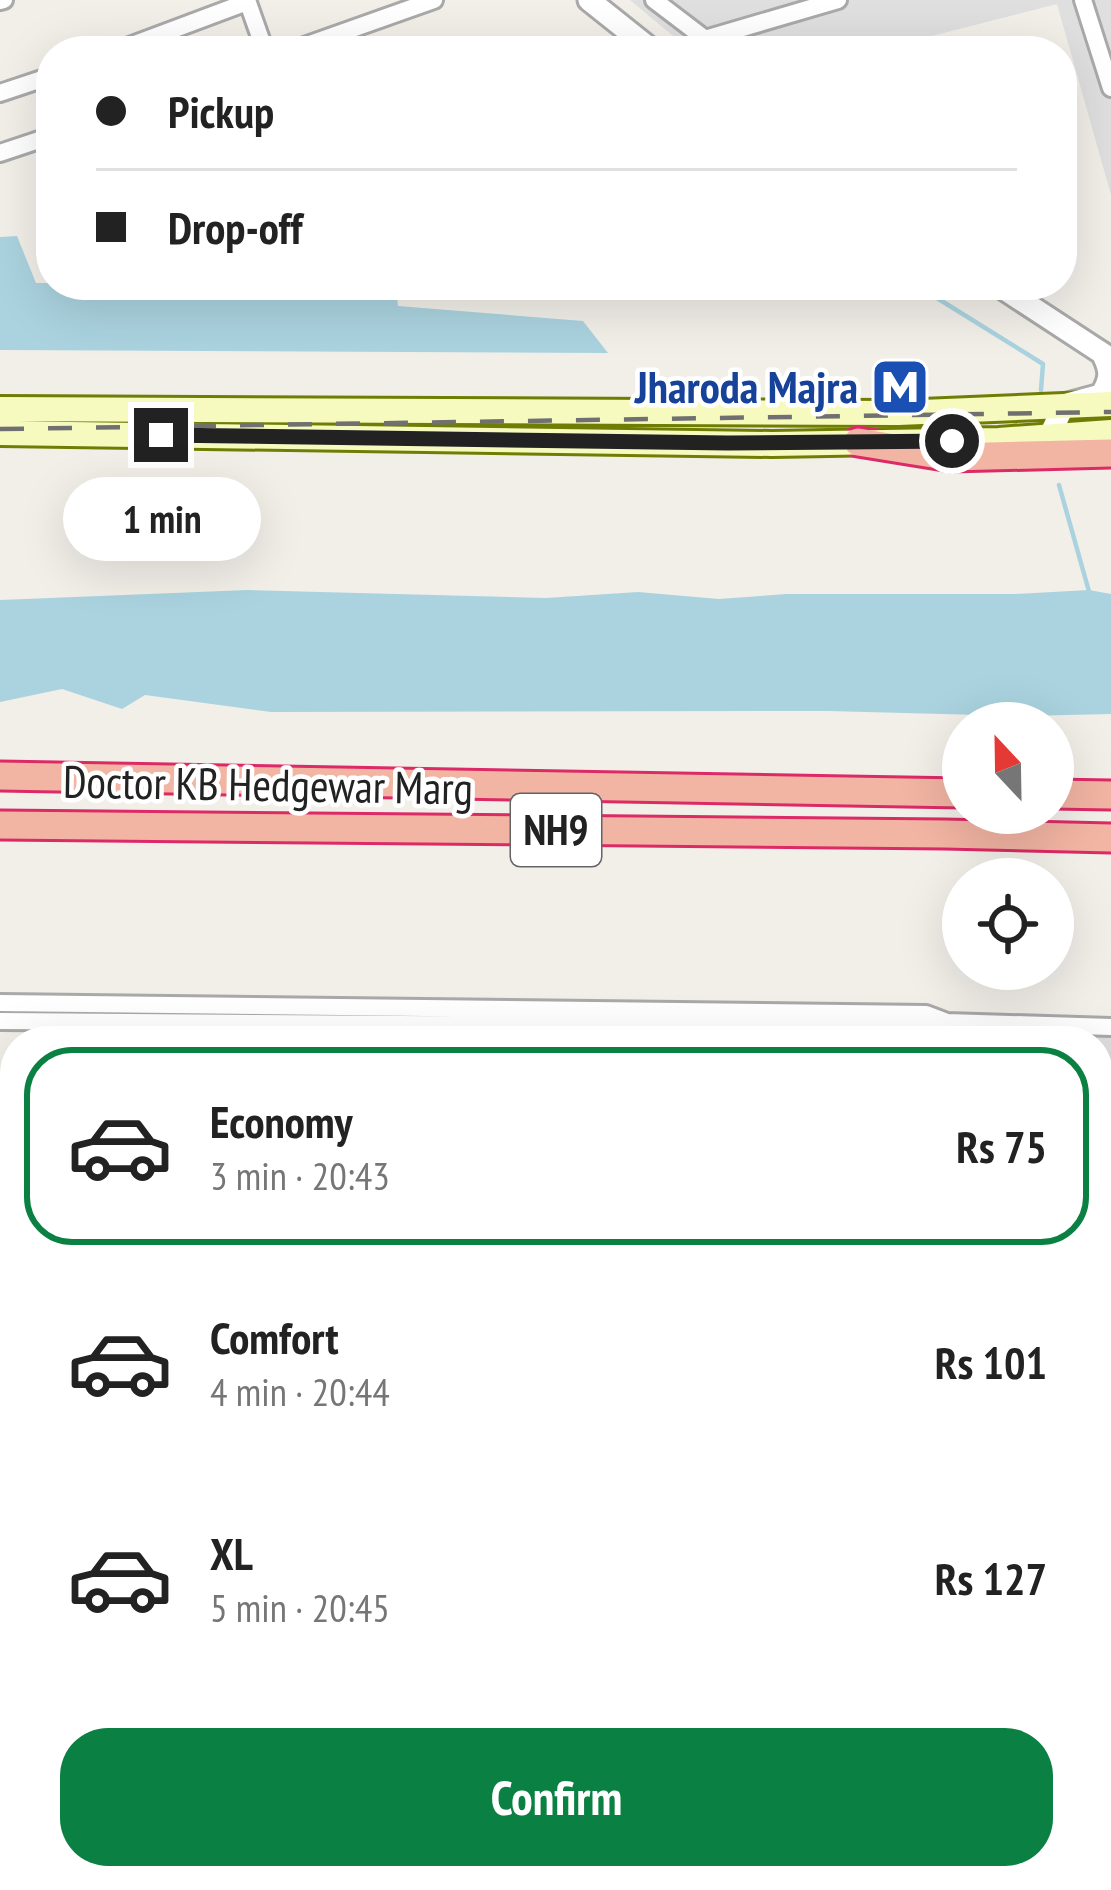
<!DOCTYPE html>
<html lang="en">
<head>
<meta charset="utf-8">
<style>
	:root { --surface:#fff; --page:#f2f2f2; --text:#222; --muted:#767676; --line:#e0e0e0; --accent:#0b8043 }
	body { margin:0; font-family:"PT Sans Narrow",sans-serif; background:var(--page); color:var(--text); height:100vh; display:flex; flex-direction:column; font-size:45px; white-space:nowrap }
	* { box-sizing:border-box; margin:0 }
	p { font-size:39px; color:var(--muted) }
	.icon { flex:none; width:66px; height:66px; fill:none; stroke:currentColor; stroke-width:2; stroke-linecap:round; stroke-linejoin:round }
	.map { position:relative; flex:1; overflow:hidden }
	.details { position:absolute; left:0px; top:1026px; width:1113px; height:864px; display:flex; flex-direction:column; background:var(--surface); border-radius:48px 48px 0 0; box-shadow:0 12px 48px #0002 }
	.details>* { flex:none }
	.banner { position:absolute; left:36px; top:36px; width:1041px; height:264px; border-radius:48px; box-shadow:0 12px 48px #0002; display:grid; align-content:center; height:264px; padding:0 60px; background:var(--surface) }
	.needle { width:78px; rotate:338deg }
	.fabs { position:absolute; left:942px; top:702px; display:grid; gap:24px }
	.fabs a { display:grid; place-items:center; width:132px; height:132px; border-radius:50%; background:var(--surface); box-shadow:0 12px 48px #0002; font-size:60px }
	.end { position:absolute; width:54px; height:54px; margin:-27px; border:15px solid #222; background:#fff; box-shadow:0 0 0 6px #fff }
	.from { border-radius:50% }
	.bubble { position:absolute; height:84px; border-radius:42px; background:var(--surface); box-shadow:0 12px 48px #0002; font-size:39px; font-weight:600; line-height:84px; text-align:center }
	.banner b { display:flex; align-items:center; gap:42px; height:114px; font-size:45px }
	.banner b+b { border-top:3px solid var(--line) }
	.banner i { width:30px; height:30px; background:var(--text) }
	ul { padding:21px 0 0; list-style:none }
	li { display:flex; align-items:center; gap:36px; height:198px; margin:0 24px 18px; padding:0 36px; border:6px solid transparent; border-radius:48px }
	li div { flex:1 }
	li b { display:block; font-size:45px }
	li em { font-style:normal; font-weight:600 }
	li.selected { border-color:var(--accent) }
	li>.icon { width:108px; height:108px; stroke-width:1.5 }
	.action { display:flex; gap:24px; margin-top:auto; padding:24px 60px }
	.action a { flex:1; height:138px; border-radius:48px; background:var(--accent); color:#fff; font-size:48px; font-weight:600; line-height:138px; text-align:center }
	.map>svg:first-child { display:block }
</style>
</head>
<body>
<div class="map">
<svg width="1111" height="1890" viewBox="0 0 1111 1890">
	<defs>
		<pattern id="farmland-dots" width="8" height="8" patternUnits="userSpaceOnUse" patternTransform="scale(3)"><rect width="8" height="8" fill="#eef0d5"/><path d="M2 2h.1M6 6h.1" fill="none" stroke="#ccceb7" stroke-width="1.8" stroke-linecap="round"/></pattern>
		<pattern id="wetland-marsh" width="20" height="14" patternUnits="userSpaceOnUse" patternTransform="scale(3)"><rect width="20" height="14" fill="#c6e0d4"/><path d="M1 5h8M5 5V1M11 12h8M15 12V8" fill="none" stroke="#aac0b6"/></pattern>
	</defs>
	<rect width="100%" height="100%" fill="#f2efe9"/>
	<path fill="#e0dfdf" d="M 630,0 L 1111,0 L 1111,195 L 1057,4 L 873,51 L 691,51 Z
		M 997,1032 L 1111,1035 L 1111,1566 L 1098,1565 L 1098,1041 L 997,1041 Z"/>
	<path fill="url(#farmland-dots)" d="M 1111,1605 L 1111,1688 L 1098,1696 L 1098,1607 Z
		M 1111,1693 L 1111,1775 L 1098,1752 L 1098,1700 Z
		M 1111,1813 L 1111,1890 L 1083,1890 L 1075,1875 L 1098,1875 L 1098,1817 Z
		M 968,1875 L 1069,1875 L 1076,1890 L 987,1890 Z"/>
	<path fill="url(#wetland-marsh)" d="M 15,1306 L 15,1772 L 0,1775 L 0,1311 Z
		M 15,1793 L 15,1875 L 324,1875 L 378,1890 L 0,1890 L 0,1795 Z
		M 395,1875 L 699,1875 L 698,1890 L 448,1890 Z"/>
	<path fill="#aad3df" d="M 17,236 L 36,283 L 396,285 L 398,306 L 583,321 L 608,353 L 0,350 L 0,237 Z
		M 248,590 L 546,598 L 638,592 L 719,599 L 787,594 L 1014,594 L 1089,590 L 1111,594 L 1111,714 L 1022,716 L 828,711 L 271,712 L 145,695 L 122,709 L 62,689 L 0,702 L 0,600 Z"/>
	<g fill="none" stroke-linecap="round" stroke-linejoin="round">
		<path stroke="#aad3df" stroke-width="4.5" d="M 916,285 L 1043,364 L 1041,390
			M 1059,485 L 1090,595"/>
		<defs>
			<path id="minor" d="M 247,0 L 265,51
				M 654,0 L 721,51
				M 1083,0 L 1111,88
				M 0,1 L 4,0
				M 705,39 L 838,0
				M 116,51 L 247,2
				M 290,51 L 434,0
				M 0,93 L 51,76
				M 0,153 L 51,136
				M 0,1003 L 926,1014 L 947,1022 L 1111,1027
				M 0,1021 L 923,1028 L 946,1022
				M 1098,1090 L 1111,1090
				M 1098,1134 L 1111,1134
				M 1098,1220 L 1111,1220
				M 1098,1267 L 1111,1267
				M 0,1274 L 15,1269
				M 0,1293 L 15,1288
				M 1098,1311 L 1111,1312
				M 1098,1358 L 1111,1358
				M 1098,1403 L 1111,1403
				M 1098,1440 L 1111,1440
				M 1098,1486 L 1111,1486
				M 1098,1524 L 1111,1525
				M 1098,1576 L 1111,1576
				M 0,1787 L 15,1783
				M 360,1875 L 414,1890"/>
			<path id="tertiary" d="M 589,0 L 653,51
				M 998,285 L 1111,359
				M 1049,437 L 1064,405 L 1101,395 C 1111,379 1111,371 1103,355"/>
			<path id="secondary" d="M 0,409 L 898,413 L 1111,404
				M 0,433 L 772,444 L 999,440 L 1111,432"/>
			<path id="trunk" d="M 858,442 L 951,457 L 1111,453
				M 0,776 L 963,793
				M 1053,794 L 1111,795
				M 0,825 L 945,834 L 1111,838"/>
		</defs>
		<use href="#minor" stroke="#a9a9a9" stroke-width="22"/>
		<use href="#tertiary" stroke="#a9a9a9" stroke-width="27"/>
		<use href="#secondary" stroke="#707d05" stroke-width="30"/>
		<use href="#trunk" stroke="#dc2a67" stroke-width="33"/>
		<path stroke="#fa8072" stroke-width="3" stroke-dasharray="6 6" stroke-linecap="butt" d="M 819,1890 C 858,1873 898,1874 938,1890"/>
		<use href="#minor" stroke="#fff" stroke-width="16"/>
		<use href="#tertiary" stroke="#fff" stroke-width="21"/>
		<use href="#secondary" stroke="#f7fabf" stroke-width="24"/>
		<use href="#trunk" stroke="#f2b4a3" stroke-width="27"/>
		<path stroke="#707070" stroke-width="4.5" stroke-dasharray="24 24" stroke-linecap="butt" d="M 0,429 L 1111,412"/>
	</g>
	<g fill="none" stroke-linecap="round" stroke-linejoin="round">
		<path stroke="#222" stroke-width="15" d="M 161,435 L 728,443 L 952,441"/>
	</g>
	<defs>
		<symbol id="metro-square" viewBox="-11 -11 22 22"><rect x="-9" y="-9" width="18" height="18" rx="4" fill="#1a4fb4" stroke="#fff"/><path d="M-5.5 5V-5H-3L0 0L3-5H5.5V5H3V-.5L0 4L-3-.5V5Z" fill="#fff"/></symbol>
	</defs>
	<g fill-rule="evenodd">
		<use href="#metro-square" x="867" y="354" width="66" height="66"/>
	</g>
	<g text-anchor="middle" stroke-width="9" stroke-linejoin="round" paint-order="stroke">
		<rect fill="#fff" stroke="#646464" stroke-width="3" x="511" y="794" width="90" height="72" rx="9"/>
		<g font-size="42" font-weight="bold" fill="#222">
			<text x="556" y="845">NH9</text>
		</g>
		<g font-size="45" font-weight="bold" fill="#164399" stroke="#fff" text-anchor="end">
			<text x="858" y="403">Jharoda Majra</text>
		</g>
		<g font-size="45" fill="#222" stroke="#fff">
			<text transform="translate(268 785) rotate(1)" y="16">Doctor KB Hedgewar Marg</text>
		</g>
	</g>
</svg>
<div class="fabs">
<a><svg class="needle" viewBox="-14 -14 28 28"><path d="M0-13l5 13h-10z" fill="#e53935"/><path d="M0 13l5-13h-10z" fill="#767676"/></svg></a>
<a><svg class="icon" aria-label="locate" viewBox="0 0 24 24"><circle cx="12" cy="12" r="6"/><path d="M12 2v4M12 18v4M2 12h4M18 12h4"/></svg></a>
</div>
<i class="end from" style="left:952px;top:441px"></i>
<i class="end" style="left:161px;top:435px"></i>
<div class="bubble" style="left:63px;top:477px;width:198px">1 min</div>
<div class="banner">
<b><i class="from"></i>Pickup</b>
<b><i></i>Drop-off</b>
</div>
<section class="details">
<ul>
<li class="selected"><svg class="icon" aria-label="car" viewBox="0 0 24 24"><path d="M5 17H2v-5l4-1 3-4h7l3 4 3 1v5h-3M9 17h6M6 11h13"/><circle cx="7" cy="17" r="2"/><circle cx="17" cy="17" r="2"/></svg><div><b>Economy</b><p>3 min · 20:43</p></div><em>Rs 75</em></li>
<li><svg class="icon" aria-label="car" viewBox="0 0 24 24"><path d="M5 17H2v-5l4-1 3-4h7l3 4 3 1v5h-3M9 17h6M6 11h13"/><circle cx="7" cy="17" r="2"/><circle cx="17" cy="17" r="2"/></svg><div><b>Comfort</b><p>4 min · 20:44</p></div><em>Rs 101</em></li>
<li><svg class="icon" aria-label="car" viewBox="0 0 24 24"><path d="M5 17H2v-5l4-1 3-4h7l3 4 3 1v5h-3M9 17h6M6 11h13"/><circle cx="7" cy="17" r="2"/><circle cx="17" cy="17" r="2"/></svg><div><b>XL</b><p>5 min · 20:45</p></div><em>Rs 127</em></li>
</ul>
<div class="action"><a>Confirm</a></div>
</section>
</div>
</body>
</html>
